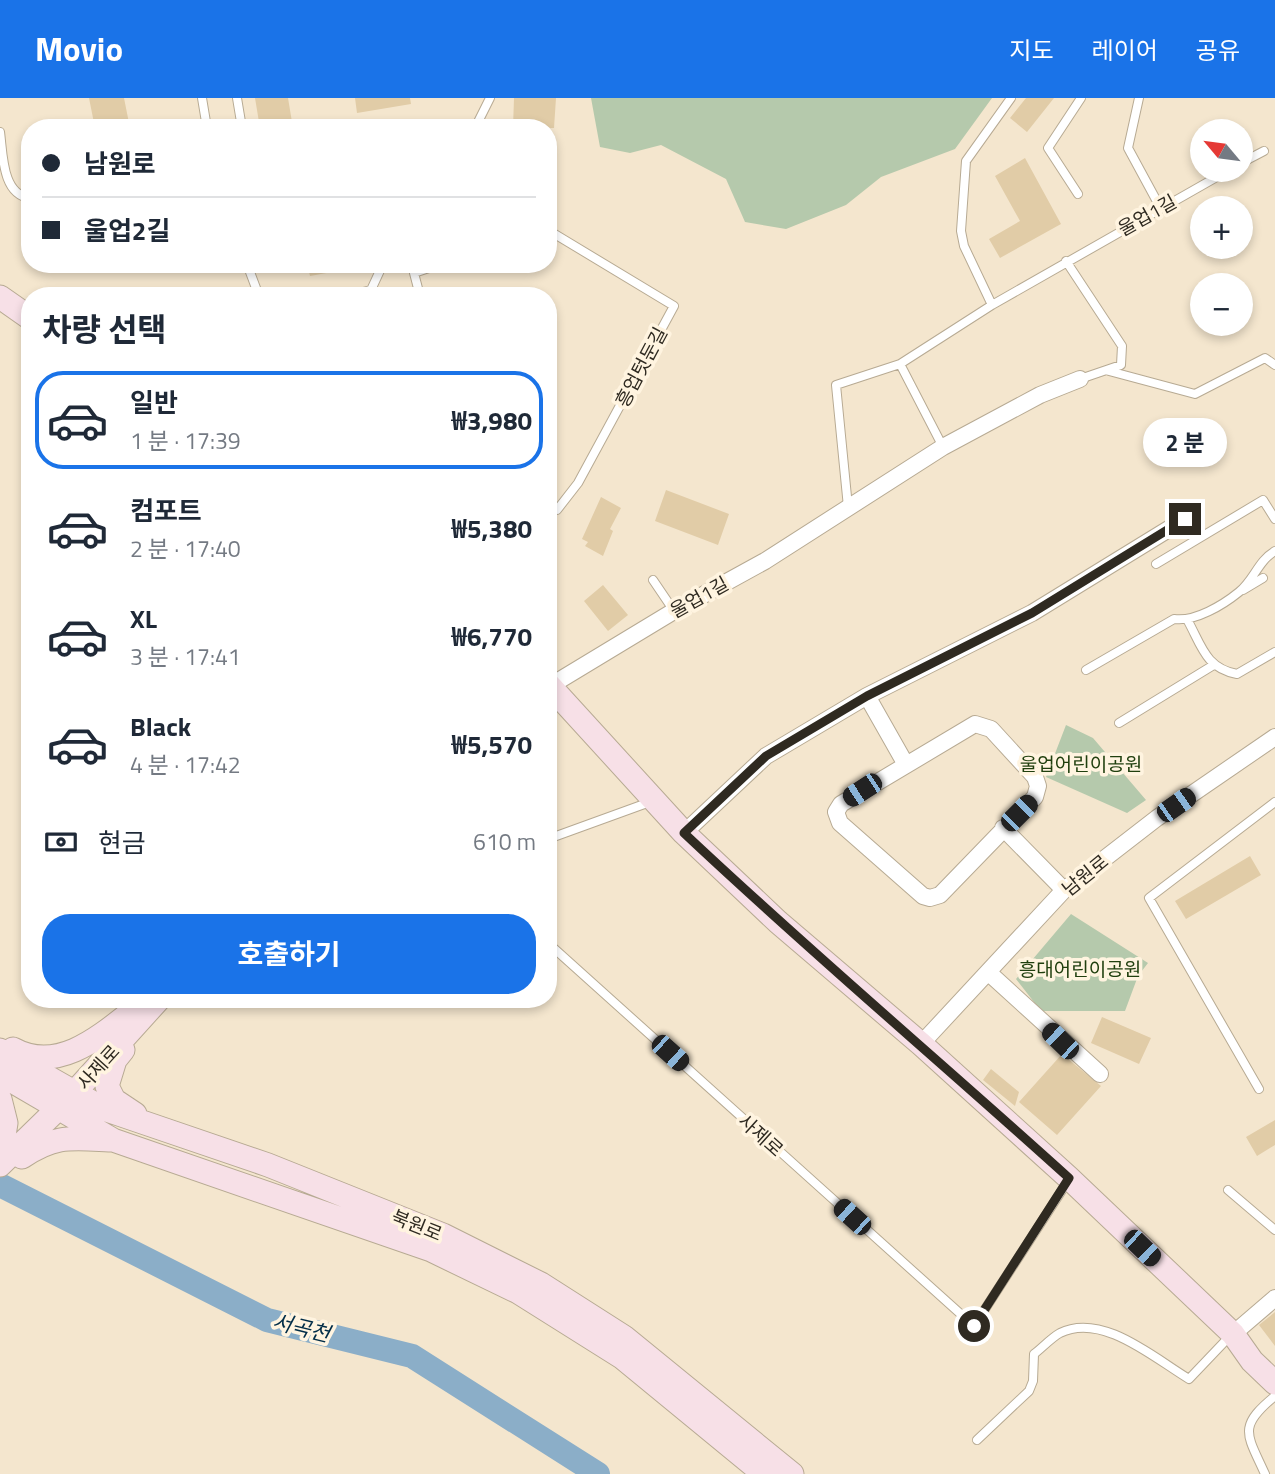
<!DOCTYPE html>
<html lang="ko">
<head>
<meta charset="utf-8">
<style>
	:root { --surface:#fff; --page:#f6f6f7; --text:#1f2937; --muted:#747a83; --line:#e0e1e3; --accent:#1a73e8 }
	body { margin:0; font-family:"Titillium Web","Noto Sans KR",sans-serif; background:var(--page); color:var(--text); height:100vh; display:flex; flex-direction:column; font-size:26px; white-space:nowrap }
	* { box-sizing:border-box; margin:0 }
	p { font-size:23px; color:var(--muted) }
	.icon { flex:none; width:38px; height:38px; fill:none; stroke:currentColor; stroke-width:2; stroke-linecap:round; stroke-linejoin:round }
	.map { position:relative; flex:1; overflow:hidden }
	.sheet { position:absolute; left:21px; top:189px; width:536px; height:721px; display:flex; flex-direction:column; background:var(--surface); border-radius:28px; box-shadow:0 4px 10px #0003 }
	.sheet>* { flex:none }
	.top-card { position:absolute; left:21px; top:21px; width:536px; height:154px; border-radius:28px; box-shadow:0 4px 10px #0003; display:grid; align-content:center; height:154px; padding:0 21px; background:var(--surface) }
	.needle { width:46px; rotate:299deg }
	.fabs { position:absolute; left:1190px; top:21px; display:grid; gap:14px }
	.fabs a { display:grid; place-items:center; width:63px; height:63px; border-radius:50%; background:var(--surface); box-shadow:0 4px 10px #0003; font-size:35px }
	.end { position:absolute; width:32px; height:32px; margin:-16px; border:9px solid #2f2a21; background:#fff; box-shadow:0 0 0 4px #fff }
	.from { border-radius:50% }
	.bubble { position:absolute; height:49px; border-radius:24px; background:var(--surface); box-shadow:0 4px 10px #0003; font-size:23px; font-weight:700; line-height:49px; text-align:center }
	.car { position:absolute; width:21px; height:42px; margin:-21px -10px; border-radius:9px; box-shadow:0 0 5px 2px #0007; background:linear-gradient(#222 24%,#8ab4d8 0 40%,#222 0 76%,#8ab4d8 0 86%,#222 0) }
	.top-card b { display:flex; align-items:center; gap:24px; height:66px; font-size:26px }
	.top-card b+b { border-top:2px solid var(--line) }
	.top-card i { width:18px; height:18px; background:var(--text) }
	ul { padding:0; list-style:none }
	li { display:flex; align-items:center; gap:21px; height:98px; margin:0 14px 10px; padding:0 7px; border:4px solid transparent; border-radius:28px }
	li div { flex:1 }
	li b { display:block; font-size:26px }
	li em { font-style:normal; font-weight:700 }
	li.active { border-color:var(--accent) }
	li>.icon { width:63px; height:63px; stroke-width:1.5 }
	h2 { padding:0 21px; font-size:32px; line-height:84px }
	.pay { display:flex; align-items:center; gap:18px; height:77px; padding:0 21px; font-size:26px }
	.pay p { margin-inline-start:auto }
	.cta { display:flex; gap:14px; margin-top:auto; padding:14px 21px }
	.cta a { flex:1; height:80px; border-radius:28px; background:var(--accent); color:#fff; font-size:28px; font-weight:700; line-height:80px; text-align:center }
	header { display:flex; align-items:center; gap:42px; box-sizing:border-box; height:98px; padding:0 35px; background:var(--accent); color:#fff }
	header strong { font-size:33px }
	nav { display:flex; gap:38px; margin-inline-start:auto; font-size:24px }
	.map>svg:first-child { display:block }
</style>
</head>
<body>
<header>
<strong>Movio</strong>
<nav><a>지도</a><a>레이어</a><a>공유</a></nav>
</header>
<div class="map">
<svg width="1275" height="1376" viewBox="0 0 1275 1376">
	<rect width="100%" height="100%" fill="#f4e6ce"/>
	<path fill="#b5c9ac" d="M 591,0 L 992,0 L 955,51 L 881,79 L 846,107 L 786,131 L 745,124 L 726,81 L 661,47 L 630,55 L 600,49 Z
		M 1066,627 L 1093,640 L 1146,702 L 1127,715 L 1046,679 Z
		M 1071,816 L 1148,865 L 1138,878 L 1125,913 L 1041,913 L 1016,881 Z"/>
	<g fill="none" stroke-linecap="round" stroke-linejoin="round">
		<path stroke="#8baec8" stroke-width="24" d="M 0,1087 L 267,1222 L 412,1258 L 598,1376"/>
	</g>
	<path fill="#e1cca7" d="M 89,0 L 124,0 L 130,30 L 95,30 Z
		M 255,0 L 288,0 L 293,30 L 260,30 Z
		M 355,0 L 410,0 L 411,6 L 357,15 Z
		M 514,0 L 556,0 L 554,30 L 513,30 Z
		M 1026,0 L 1054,0 L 1027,34 L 1010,20 Z
		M 1025,60 L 1061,126 L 1000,160 L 989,141 L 1020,123 L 995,78 Z
		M 307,166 L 342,166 L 343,172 L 310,178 Z
		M 666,392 L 729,416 L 718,447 L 655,423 Z
		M 601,399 L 621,410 L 610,431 L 613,433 L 603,458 L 585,448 L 588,444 L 582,441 Z
		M 603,487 L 628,517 L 608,533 L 584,503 Z
		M 1250,758 L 1261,777 L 1186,821 L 1175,803 Z
		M 1102,919 L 1151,940 L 1139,966 L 1091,945 Z
		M 1062,956 L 1101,988 L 1057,1037 L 1019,1004 Z
		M 991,971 L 1019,994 L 1015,1008 L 983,982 Z
		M 1275,1022 L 1275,1047 L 1257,1058 L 1246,1039 Z
		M 1275,1214 L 1275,1248 L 1259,1227 Z"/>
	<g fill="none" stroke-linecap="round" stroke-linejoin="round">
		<defs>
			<path id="lane" d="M 202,0 L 207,30
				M 237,0 L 242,30
				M 1139,0 L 1128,50 L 1160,109
				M 475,30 L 490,0
				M 0,34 C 3,56 2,97 30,100
				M 1241,65 L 1264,53
				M 1078,96 L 1048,50 L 1081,0
				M 548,132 L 674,208 L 578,385 L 557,412 L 548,412
				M 1066,163 L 1122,248 L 1121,267 L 1080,281
				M 247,166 L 259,198
				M 414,175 L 441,166
				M 414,175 L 420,198
				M 347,198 L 371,192 L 383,166
				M 992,207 L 964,148 L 961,133 L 966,63 L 1011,0
				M 1109,273 L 1195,296 L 1265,260 L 1275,267
				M 943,349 L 900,266 L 992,207 L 1229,72
				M 848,409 L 836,287 L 900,266
				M 1156,466 L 1263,402 L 1275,421
				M 653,482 L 674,513
				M 1243,492 L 1263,480
				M 1188,523 C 1202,549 1206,570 1237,576 L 1275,554
				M 1086,572 L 1174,521 C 1195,524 1223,507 1239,494 C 1254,482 1258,463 1275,453
				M 1119,625 L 1212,568
				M 548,741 L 650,704
				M 548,845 L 974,1228 L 1068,1083
				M 1259,991 L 1149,800 L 1275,704
				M 1228,1092 L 1275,1132
				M 977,1342 L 1029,1293 L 1033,1283 L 1034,1256 C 1042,1250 1051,1240 1060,1235 C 1102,1214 1154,1260 1189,1281 L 1230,1238
				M 1265,1376 C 1247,1336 1237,1329 1275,1298"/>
			<path id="street" d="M 550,588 L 674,513 L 765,463 L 943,349 L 1040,297 L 1080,281
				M 867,598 L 905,665
				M 975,626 L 991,631 L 1035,679 L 1038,688 L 1035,699 L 940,797 L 930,800 L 923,798 L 840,725 L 836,714 L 841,706 Z
				M 1003,730 L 1064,792
				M 684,735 L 766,658 L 867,598 L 1032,515 L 1185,421
				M 989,875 L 1100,976
				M 921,946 L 1064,792 L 1157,720 L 1275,639
				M 1233,1236 L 1275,1200"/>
			<path id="secondary" d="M 0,199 L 30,220
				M 548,586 L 684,735 L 778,824 L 921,946 L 1069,1080 L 1233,1236 L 1252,1263 L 1275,1285
				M 13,951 C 60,977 104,935 140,907
				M 0,952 L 104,1011 L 268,1067 L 443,1137 L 541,1186 L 624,1239 L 792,1376
				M 123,952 L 115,962 L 107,988 L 114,1002 L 135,1016
				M 0,976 L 113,1042 L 431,1152 L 518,1194 L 623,1260 L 764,1376
				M 0,1001 L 6,1025 L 0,1063
				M 22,1059 C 55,1037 70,1040 109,1042
				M 0,1067 L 74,995 L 159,901"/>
		</defs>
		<use href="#lane" stroke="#b7aa93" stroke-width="10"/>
		<use href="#street" stroke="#b7aa93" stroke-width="18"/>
		<use href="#secondary" stroke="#b7aa93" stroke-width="25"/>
		<use href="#lane" stroke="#fff" stroke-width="8"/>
		<use href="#street" stroke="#fff" stroke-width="16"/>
		<use href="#secondary" stroke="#f7e0e7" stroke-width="23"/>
	</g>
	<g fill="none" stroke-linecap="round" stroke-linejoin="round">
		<path stroke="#2f2a21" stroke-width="9" d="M 974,1228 L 1069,1080 C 941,964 809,853 684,735 L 766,658 L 867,598 L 1032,515 L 1185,421"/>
	</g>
	<g text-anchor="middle" stroke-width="7" stroke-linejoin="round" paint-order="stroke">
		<g font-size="19" fill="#2f2a21" stroke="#fff4e0">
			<text transform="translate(1147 117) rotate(-29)" y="7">울업1길</text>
			<text transform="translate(641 269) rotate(-62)" y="7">흥업텃둔길</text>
			<text transform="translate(699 499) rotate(-29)" y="7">울업1길</text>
			<text transform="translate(1085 777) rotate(-39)" y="7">남원로</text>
			<text transform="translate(98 969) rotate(-48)" y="7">사제로</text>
			<text transform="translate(761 1037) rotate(42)" y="7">사제로</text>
			<text transform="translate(417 1127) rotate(22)" y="7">북원로</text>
		</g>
		<g font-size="19" fill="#203f0e" stroke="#fff4e0">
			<text x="1081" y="673">울업어린이공원</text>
			<text x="1080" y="878">흥대어린이공원</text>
		</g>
		<g font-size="21" font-style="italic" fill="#002c47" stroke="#fff4e0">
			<text transform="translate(301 1230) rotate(14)" y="7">서곡천</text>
		</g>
	</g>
</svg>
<div class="fabs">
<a><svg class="needle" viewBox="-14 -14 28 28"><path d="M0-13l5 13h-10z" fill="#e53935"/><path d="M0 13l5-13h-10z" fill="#747a83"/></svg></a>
<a>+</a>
<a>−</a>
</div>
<i class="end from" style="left:974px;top:1228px"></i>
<i class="end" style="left:1185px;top:421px"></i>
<div class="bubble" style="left:1143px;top:320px;width:84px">2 분</div>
<i class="car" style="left:862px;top:692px;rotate:237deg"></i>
<i class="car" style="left:1176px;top:707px;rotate:55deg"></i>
<i class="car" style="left:1019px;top:715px;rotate:45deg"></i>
<i class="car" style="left:1060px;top:943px;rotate:314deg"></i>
<i class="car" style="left:670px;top:955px;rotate:132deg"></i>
<i class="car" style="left:852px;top:1119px;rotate:312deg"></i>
<i class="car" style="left:1142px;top:1150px;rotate:134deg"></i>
<div class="top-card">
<b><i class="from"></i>남원로</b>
<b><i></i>울업2길</b>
</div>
<section class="sheet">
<h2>차량 선택</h2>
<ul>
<li class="active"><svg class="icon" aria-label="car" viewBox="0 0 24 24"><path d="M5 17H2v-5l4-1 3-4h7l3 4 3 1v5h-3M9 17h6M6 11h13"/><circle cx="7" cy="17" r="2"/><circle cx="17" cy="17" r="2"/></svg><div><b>일반</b><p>1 분 · 17:39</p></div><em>₩3,980</em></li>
<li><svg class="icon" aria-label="car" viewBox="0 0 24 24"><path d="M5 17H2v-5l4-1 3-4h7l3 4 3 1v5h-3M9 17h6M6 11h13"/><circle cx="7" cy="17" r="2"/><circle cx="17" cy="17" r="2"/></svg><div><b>컴포트</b><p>2 분 · 17:40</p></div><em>₩5,380</em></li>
<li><svg class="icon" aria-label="car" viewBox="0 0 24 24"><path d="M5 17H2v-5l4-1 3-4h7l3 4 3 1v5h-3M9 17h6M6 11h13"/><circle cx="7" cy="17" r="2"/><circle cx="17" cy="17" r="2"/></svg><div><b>XL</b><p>3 분 · 17:41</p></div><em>₩6,770</em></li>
<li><svg class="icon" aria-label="car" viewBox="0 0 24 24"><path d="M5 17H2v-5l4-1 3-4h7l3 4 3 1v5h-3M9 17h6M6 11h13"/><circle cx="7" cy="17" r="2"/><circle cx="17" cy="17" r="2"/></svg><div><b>Black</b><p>4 분 · 17:42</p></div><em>₩5,570</em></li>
</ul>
<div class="pay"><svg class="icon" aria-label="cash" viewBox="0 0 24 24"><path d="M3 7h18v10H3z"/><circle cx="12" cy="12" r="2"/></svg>현금<p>610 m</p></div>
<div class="cta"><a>호출하기</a></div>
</section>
</div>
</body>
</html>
